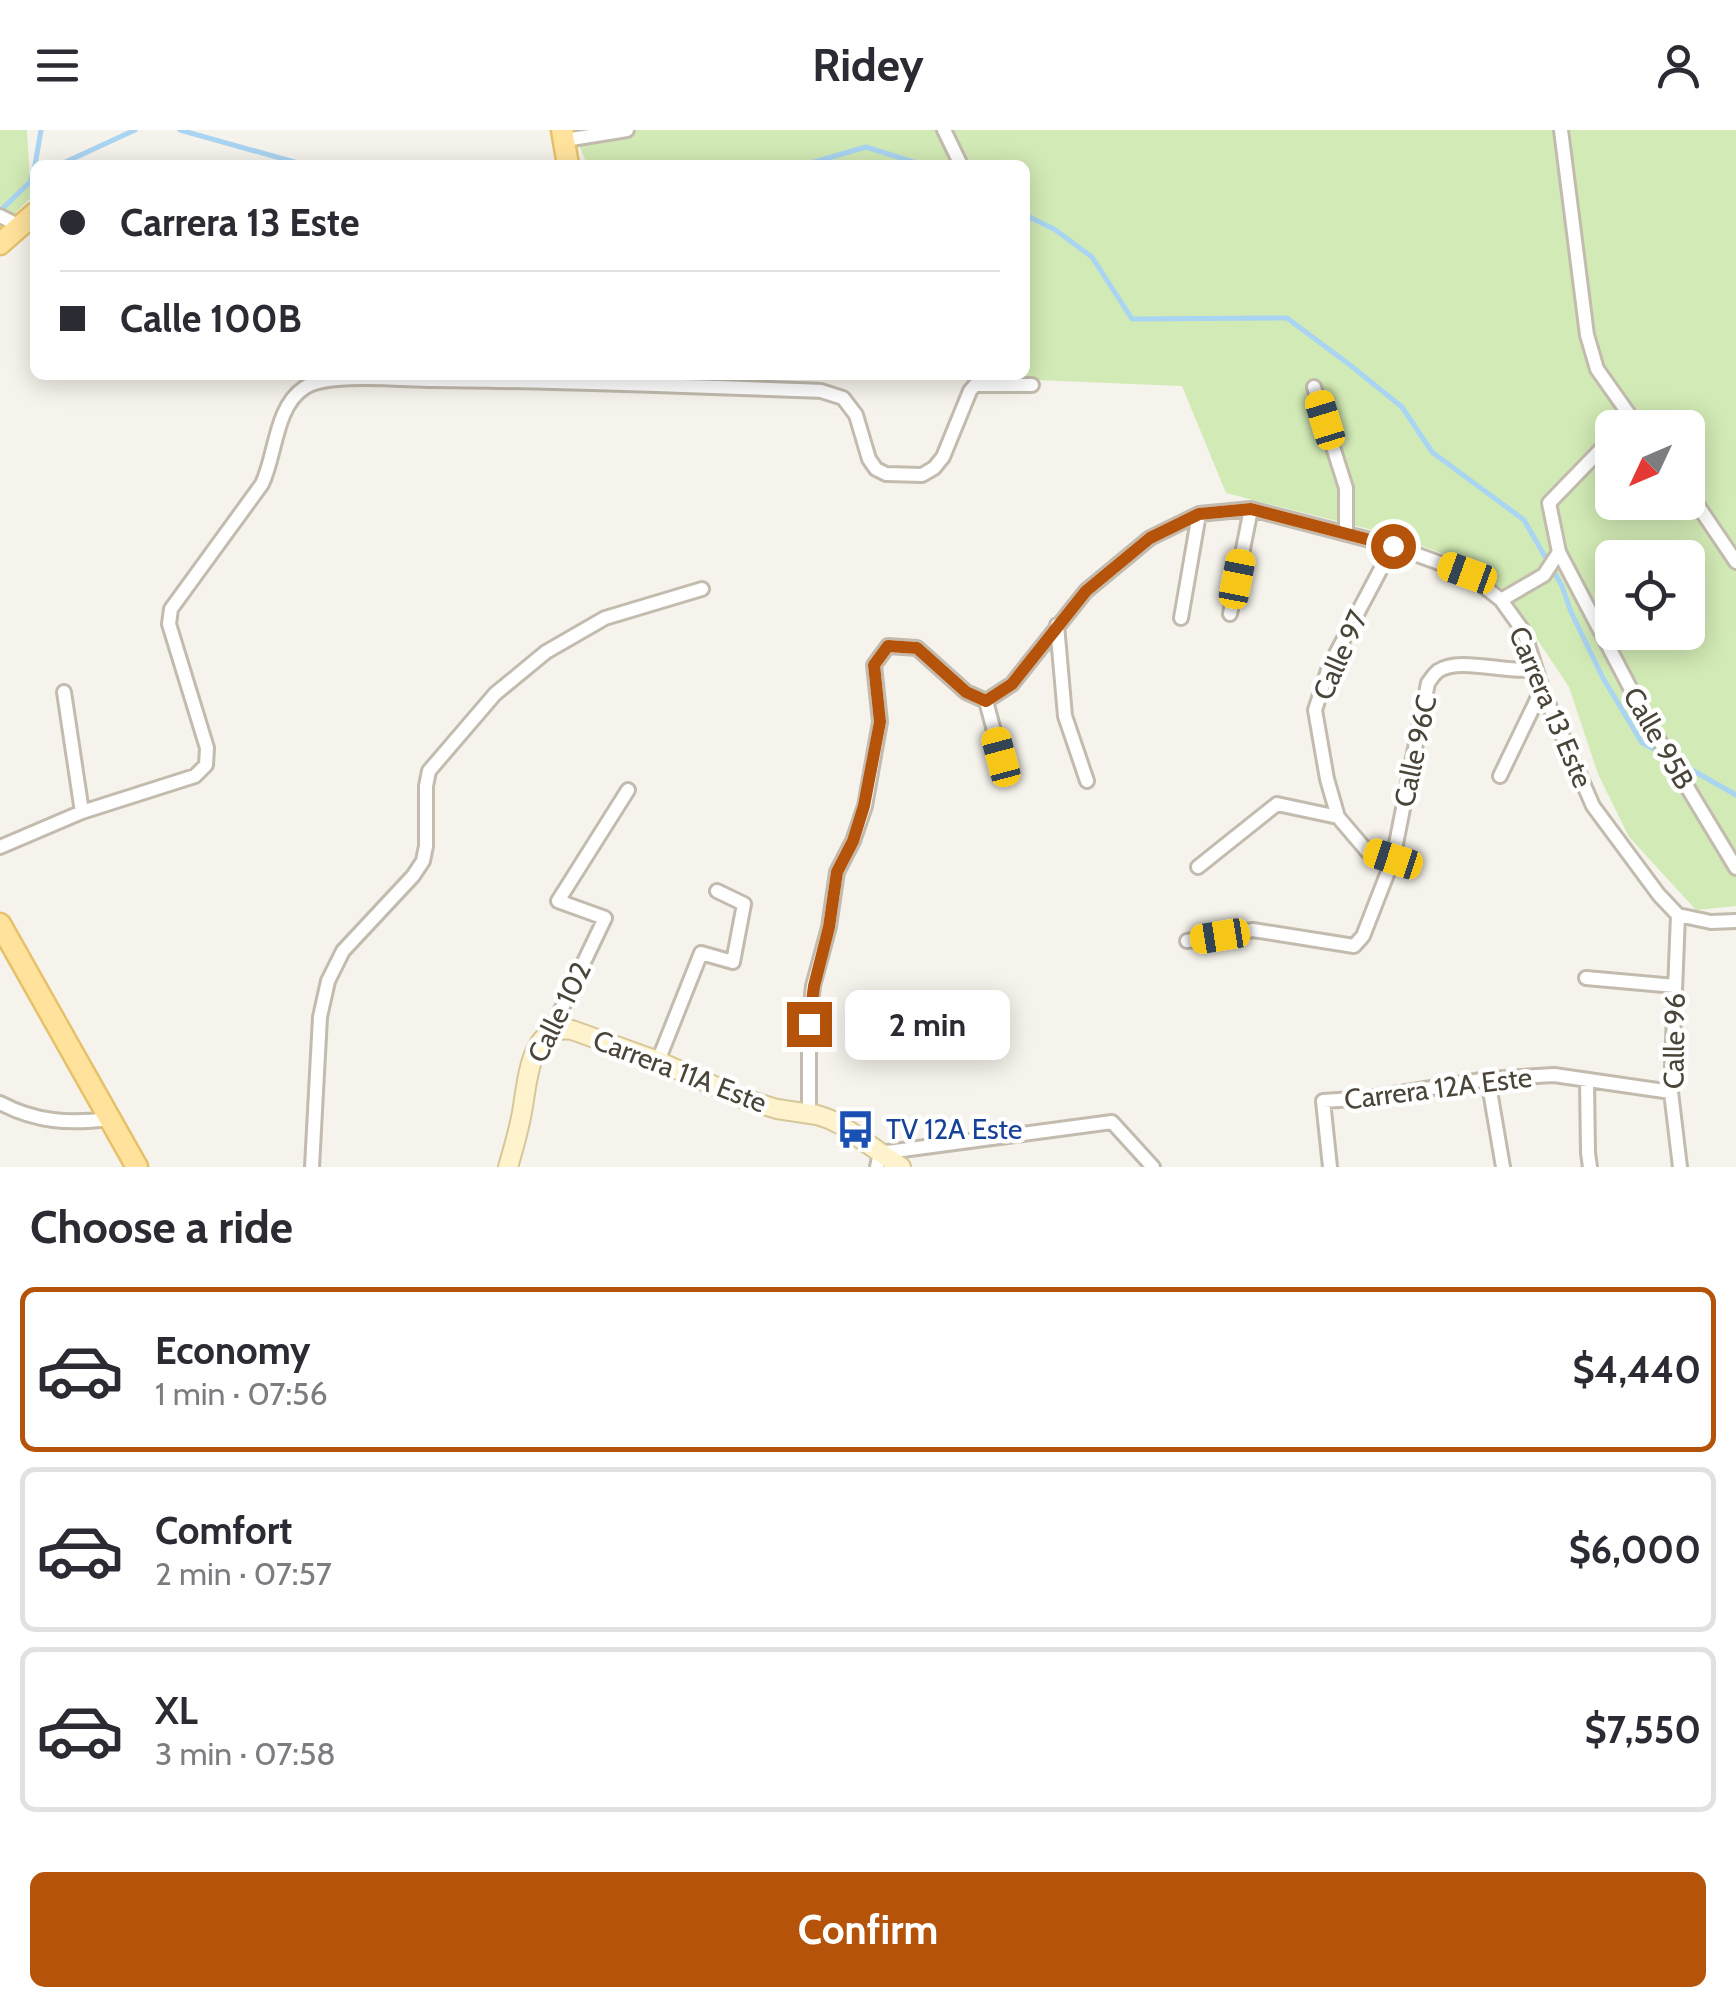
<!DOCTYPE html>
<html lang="en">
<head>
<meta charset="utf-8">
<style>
	:root { --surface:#fff; --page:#f7f7f7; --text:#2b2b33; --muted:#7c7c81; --line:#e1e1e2; --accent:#b45309 }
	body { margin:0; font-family:Cabin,sans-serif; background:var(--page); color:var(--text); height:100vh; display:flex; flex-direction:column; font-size:38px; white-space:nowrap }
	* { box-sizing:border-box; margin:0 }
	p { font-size:32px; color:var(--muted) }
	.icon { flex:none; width:55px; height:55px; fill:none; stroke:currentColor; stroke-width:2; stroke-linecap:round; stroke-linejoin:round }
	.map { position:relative; height:1037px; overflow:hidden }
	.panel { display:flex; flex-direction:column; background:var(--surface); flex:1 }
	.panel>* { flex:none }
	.top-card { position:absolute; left:30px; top:30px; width:1000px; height:220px; border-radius:15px; box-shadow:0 5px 25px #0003; display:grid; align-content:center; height:220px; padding:0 30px; background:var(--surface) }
	.needle { width:65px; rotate:226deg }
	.controls { position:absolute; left:1595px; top:280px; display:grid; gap:20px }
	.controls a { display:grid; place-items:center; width:110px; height:110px; border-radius:15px; background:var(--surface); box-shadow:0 5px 25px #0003; font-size:50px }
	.end { position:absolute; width:45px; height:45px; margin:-22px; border:12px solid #b45309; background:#fff; box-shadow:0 0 0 5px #fff }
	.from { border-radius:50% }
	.bubble { position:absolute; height:70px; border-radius:15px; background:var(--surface); box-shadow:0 5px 25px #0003; font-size:32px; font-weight:800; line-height:70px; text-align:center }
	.car { position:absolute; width:30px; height:60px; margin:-30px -15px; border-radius:12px; box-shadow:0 0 8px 2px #0007; background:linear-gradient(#f5c518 24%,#345 0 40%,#f5c518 0 76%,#345 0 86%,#f5c518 0) }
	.top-card b { display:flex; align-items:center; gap:35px; height:95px; font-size:38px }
	.top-card b+b { border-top:2px solid var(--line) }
	.top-card i { width:25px; height:25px; background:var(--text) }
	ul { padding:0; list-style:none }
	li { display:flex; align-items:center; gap:30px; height:165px; margin:0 20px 15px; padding:0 10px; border:5px solid var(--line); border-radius:15px }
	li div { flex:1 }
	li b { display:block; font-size:38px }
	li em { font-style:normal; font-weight:800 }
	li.on { border-color:var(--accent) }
	li>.icon { width:90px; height:90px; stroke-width:1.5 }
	h2 { padding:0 30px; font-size:45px; line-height:120px }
	.primary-button { display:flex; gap:20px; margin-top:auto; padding:20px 30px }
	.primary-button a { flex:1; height:115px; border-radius:15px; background:var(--accent); color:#fff; font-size:40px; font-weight:800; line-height:115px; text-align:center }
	header { display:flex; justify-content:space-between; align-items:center; height:130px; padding:0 30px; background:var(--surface); font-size:45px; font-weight:800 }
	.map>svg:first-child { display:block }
</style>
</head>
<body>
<header><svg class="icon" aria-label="menu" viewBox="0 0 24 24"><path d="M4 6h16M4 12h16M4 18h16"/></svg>Ridey<svg class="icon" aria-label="person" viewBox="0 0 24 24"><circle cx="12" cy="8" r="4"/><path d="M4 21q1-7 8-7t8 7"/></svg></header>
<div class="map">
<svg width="1736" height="1037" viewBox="0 0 1736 1037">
	<rect width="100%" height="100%" fill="#f6f3ec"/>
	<path fill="#d2eab5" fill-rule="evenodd" d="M 0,0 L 27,0 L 31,68 L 0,98 Z
		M 573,0 L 1736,0 L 1736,776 L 1696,780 L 1629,707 L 1598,644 L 1569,557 L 1519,482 L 1450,426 L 1388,404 L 1226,363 L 1182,256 L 913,245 L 1025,245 L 1025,35 L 587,35 ZM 1612,298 L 1688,298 L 1688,372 L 1612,372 ZM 1612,428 L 1688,428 L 1688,502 L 1612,502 Z"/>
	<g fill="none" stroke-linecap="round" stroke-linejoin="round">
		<path stroke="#a9d4f2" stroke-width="5" d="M 180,0 L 305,35
			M 35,35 L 41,0
			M 59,35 L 135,0
			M 804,35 L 866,17 L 923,35
			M 0,81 L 30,52 L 35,35
			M 1025,85 L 1054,99 L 1092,127 L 1132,189 L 1287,188 L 1350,235 L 1402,277 L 1432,322 L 1524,390 L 1562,456 L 1571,482 L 1603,548 L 1642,613 L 1664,624
			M 1678,632 L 1736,665"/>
		<defs>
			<path id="street" d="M 944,0 L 961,35
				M 1561,0 L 1587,205 L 1597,239 L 1633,290 L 1642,298
				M 565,10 L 627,0
				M 0,86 L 20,96
				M 1314,257 L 1346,358 L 1346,404
				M 1688,361 L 1736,432
				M 1559,422 L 1648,592 L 1736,738
				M 1501,470 L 1544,445 L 1559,422 L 1549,373 L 1612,308
				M 1230,484 L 1251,379
				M 1181,488 L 1199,384
				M 1057,495 L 1065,586 L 1087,651
				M 64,562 L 82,682
				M 986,571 L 1001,627
				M 1500,646 L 1542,559
				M 0,717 L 82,682 L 195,646 L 206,635 L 207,618 L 169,494 L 171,479 L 262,354 C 276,325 275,277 304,258 C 327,242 402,250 432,250 C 562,251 691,256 821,261 L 843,268 L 856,285 L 869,329 L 876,339 L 886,344 L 922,345 L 934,338 L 943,327 L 970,261 L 975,255 L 1032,255
				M 1393,729 L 1367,721 L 1338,687 L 1327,649 L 1315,580 L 1329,537 L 1393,416
				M 1198,737 L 1277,674 L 1338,687
				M 1678,785 L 1671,962 L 1680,1037
				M 1187,811 L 1253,800 L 1354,816 L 1363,806 L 1393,729 L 1428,553 C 1431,549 1434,544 1438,541 C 1459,526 1508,544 1534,539
				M 1586,848 L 1675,856
				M 551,901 L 605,788 L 558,771 L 628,660
				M 658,931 L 701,823 L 733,832 L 744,774 L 717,761
				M 1488,949 L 1503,1037
				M 1587,951 L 1588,1023 L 1590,1037
				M 0,973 C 36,992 69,994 109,989
				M 809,983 L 809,893 L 813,856 L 829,797 L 837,742 L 853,711 L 865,676 L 880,592 L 874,535 L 888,516 L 917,518 L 966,562 L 986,571 L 1012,554 L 1086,461 L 1150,408 L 1199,384 L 1251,379 L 1393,416 L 1467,443 L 1501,470 L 1524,502 L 1542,559 L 1593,676 L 1659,765 L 1678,785 L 1711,792 L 1736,791
				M 312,1037 L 320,887 L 328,851 L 343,821 L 413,746 L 423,731 L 426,716 L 426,656 L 429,641 L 495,564 L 546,522 L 605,488 L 702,459
				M 877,1037 L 880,1023 L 1112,992 L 1153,1037
				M 1330,1037 L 1323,971 L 1369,968 L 1488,949 L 1554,945 L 1671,962"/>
			<path id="secondary" d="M 508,1037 C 514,1017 520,997 523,976 C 528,947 531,893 572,900 L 658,931 L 744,969 L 777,979 L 817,985 L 829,989 L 841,995 L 901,1037"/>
			<path id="primary" d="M 562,0 L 568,35
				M 0,114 L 35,83
				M 0,794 L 137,1037"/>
		</defs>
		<use href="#street" stroke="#c2bbae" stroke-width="18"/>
		<use href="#secondary" stroke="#d6c79b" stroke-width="22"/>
		<use href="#primary" stroke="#e6c16a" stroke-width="25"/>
		<use href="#street" stroke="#fff" stroke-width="12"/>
		<use href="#secondary" stroke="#fff3cd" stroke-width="18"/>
		<use href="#primary" stroke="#ffe39c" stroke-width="20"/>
	</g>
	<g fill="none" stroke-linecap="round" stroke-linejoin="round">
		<path stroke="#b45309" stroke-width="12" d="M 809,894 L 814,856 L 829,797 L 837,742 L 853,711 L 864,676 L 880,592 L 874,535 L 888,516 L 917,518 L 966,562 L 986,571 L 1012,554 L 1086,461 L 1150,408 L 1199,384 L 1251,379 L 1393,416"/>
	</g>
	<defs>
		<symbol id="bus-bare" viewBox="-9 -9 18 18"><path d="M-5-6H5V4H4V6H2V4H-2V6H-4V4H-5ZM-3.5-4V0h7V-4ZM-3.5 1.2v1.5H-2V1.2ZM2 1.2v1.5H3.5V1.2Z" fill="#1a4fb4" stroke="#fff" stroke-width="2.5" paint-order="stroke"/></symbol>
	</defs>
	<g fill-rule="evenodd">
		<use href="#bus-bare" x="828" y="972" width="55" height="55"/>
	</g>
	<g text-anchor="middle" stroke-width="9" stroke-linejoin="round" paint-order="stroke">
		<g font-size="28" fill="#4b4439" stroke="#fff">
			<text transform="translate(1340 525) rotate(-66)" y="10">Calle 97</text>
			<text transform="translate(1551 577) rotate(67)" y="10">Carrera 13 Este</text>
			<text transform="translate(1659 608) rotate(60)" y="10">Calle 95B</text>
			<text transform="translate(1415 621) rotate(-78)" y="10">Calle 96C</text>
			<text transform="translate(559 882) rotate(-64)" y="10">Calle 102</text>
			<text transform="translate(1674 911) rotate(-89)" y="10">Calle 96</text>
			<text transform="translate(680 941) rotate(21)" y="10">Carrera 11A Este</text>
			<text transform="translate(1438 958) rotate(-7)" y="10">Carrera 12A Este</text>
		</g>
		<g font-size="28" fill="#164399" stroke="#fff" text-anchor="start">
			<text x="886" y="1009">TV 12A Este</text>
		</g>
	</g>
</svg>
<div class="controls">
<a><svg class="needle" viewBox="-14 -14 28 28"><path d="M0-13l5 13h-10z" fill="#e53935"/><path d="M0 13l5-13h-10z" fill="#7c7c81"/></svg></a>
<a><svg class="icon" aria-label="locate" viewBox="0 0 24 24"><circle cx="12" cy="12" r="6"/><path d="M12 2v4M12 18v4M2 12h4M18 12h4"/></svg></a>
</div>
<i class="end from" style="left:1393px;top:416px"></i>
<i class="end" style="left:809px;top:894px"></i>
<div class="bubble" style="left:845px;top:860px;width:165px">2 min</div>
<i class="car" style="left:1325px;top:290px;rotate:343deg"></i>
<i class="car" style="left:1467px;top:443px;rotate:290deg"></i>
<i class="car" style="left:1237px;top:449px;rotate:11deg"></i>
<i class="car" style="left:1001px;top:627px;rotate:345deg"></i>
<i class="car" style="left:1393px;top:729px;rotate:288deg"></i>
<i class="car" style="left:1220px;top:806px;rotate:261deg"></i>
<div class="top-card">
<b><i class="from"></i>Carrera 13 Este</b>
<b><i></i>Calle 100B</b>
</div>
</div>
<section class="panel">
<h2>Choose a ride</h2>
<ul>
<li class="on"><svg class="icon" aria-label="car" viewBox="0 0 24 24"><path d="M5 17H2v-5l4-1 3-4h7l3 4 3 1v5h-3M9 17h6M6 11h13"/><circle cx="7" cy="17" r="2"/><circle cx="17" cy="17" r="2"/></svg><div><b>Economy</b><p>1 min · 07:56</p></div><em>$4,440</em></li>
<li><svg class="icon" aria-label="car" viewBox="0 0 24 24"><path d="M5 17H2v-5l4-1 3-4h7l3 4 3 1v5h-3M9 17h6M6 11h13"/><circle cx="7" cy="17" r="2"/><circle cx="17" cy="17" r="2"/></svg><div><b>Comfort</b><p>2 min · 07:57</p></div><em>$6,000</em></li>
<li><svg class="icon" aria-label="car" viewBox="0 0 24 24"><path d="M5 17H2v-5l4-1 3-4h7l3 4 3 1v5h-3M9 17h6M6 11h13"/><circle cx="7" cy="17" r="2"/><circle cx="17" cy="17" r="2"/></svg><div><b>XL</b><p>3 min · 07:58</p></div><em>$7,550</em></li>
</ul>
<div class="primary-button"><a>Confirm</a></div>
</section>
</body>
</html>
